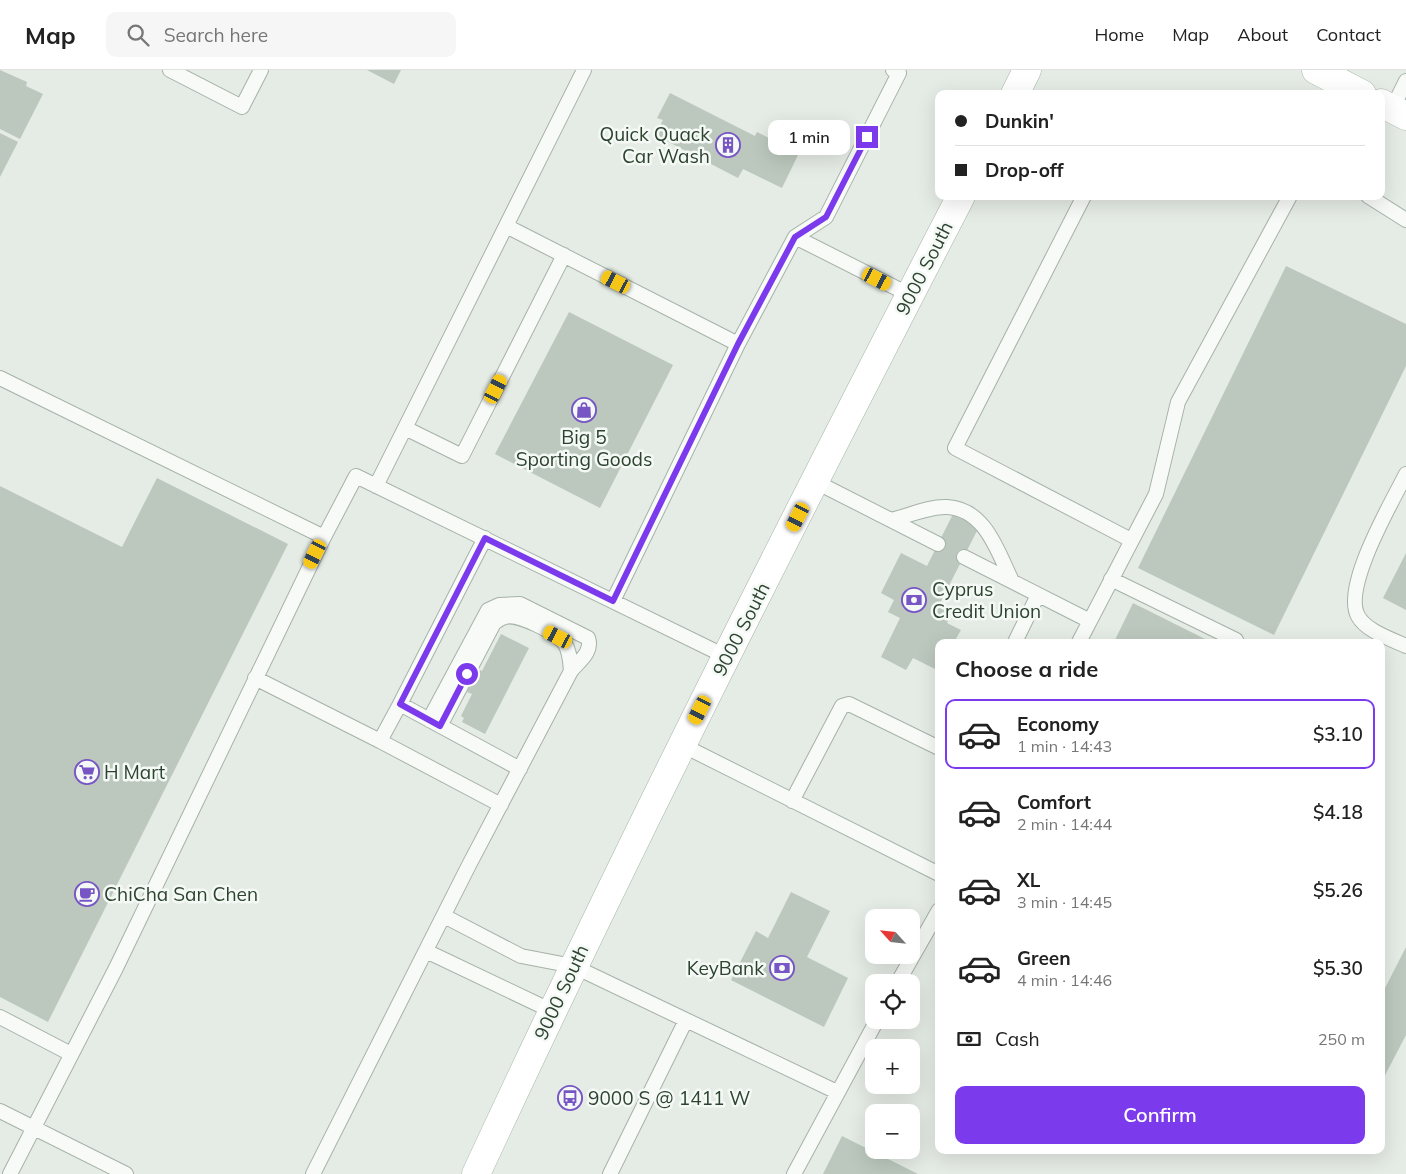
<!DOCTYPE html>
<html lang="en">
<head>
<meta charset="utf-8">
<style>
	:root { --surface:#fff; --page:#f6f6f6; --text:#222; --muted:#767676; --line:#e0e0e0; --accent:#7c3aed }
	body { margin:0; font-family:Mulish,sans-serif; background:var(--page); color:var(--text); height:100vh; display:flex; flex-direction:column; font-size:19px; white-space:nowrap }
	* { box-sizing:border-box; margin:0 }
	p { font-size:16px; color:var(--muted) }
	.icon { flex:none; width:28px; height:28px; fill:none; stroke:currentColor; stroke-width:2; stroke-linecap:round; stroke-linejoin:round }
	.map { position:relative; flex:1; overflow:hidden }
	.drawer { position:absolute; left:935px; top:569px; width:450px; height:515px; display:flex; flex-direction:column; background:var(--surface); border-radius:10px; box-shadow:0 5px 20px #0002 }
	.drawer>* { flex:none }
	.guide { position:absolute; left:935px; top:20px; width:450px; height:110px; border-radius:10px; box-shadow:0 5px 20px #0002; display:grid; align-content:center; height:110px; padding:0 20px; background:var(--surface) }
	.needle { width:32px; rotate:297deg }
	.controls { position:absolute; left:865px; top:839px; display:grid; gap:10px }
	.controls a { display:grid; place-items:center; width:55px; height:55px; border-radius:10px; background:var(--surface); box-shadow:0 5px 20px #0002; font-size:25px }
	.end { position:absolute; width:22px; height:22px; margin:-11px; border:6px solid #7c3aed; background:#fff; box-shadow:0 0 0 2px #fff }
	.from { border-radius:50% }
	.bubble { position:absolute; height:35px; border-radius:10px; background:var(--surface); box-shadow:0 5px 20px #0002; font-size:16px; font-weight:600; line-height:35px; text-align:center }
	.car { position:absolute; width:15px; height:30px; margin:-15px -8px; border-radius:6px; box-shadow:0 0 4px 1px #0007; background:linear-gradient(#f5c518 24%,#345 0 40%,#f5c518 0 76%,#345 0 86%,#f5c518 0) }
	.guide b { display:flex; align-items:center; gap:18px; height:48px; font-size:19px }
	.guide b+b { border-top:1px solid var(--line) }
	.guide i { width:12px; height:12px; background:var(--text) }
	ul { padding:0; list-style:none }
	li { display:flex; align-items:center; gap:15px; height:70px; margin:0 10px 8px; padding:0 10px; border:2px solid transparent; border-radius:10px }
	li div { flex:1 }
	li b { display:block; font-size:19px }
	li em { font-style:normal; font-weight:600 }
	li.current { border-color:var(--accent) }
	li>.icon { width:45px; height:45px; stroke-width:1.5 }
	h2 { padding:0 20px; font-size:22px; line-height:60px }
	.pay { display:flex; align-items:center; gap:12px; height:55px; padding:0 20px; font-size:19px }
	.pay p { margin-inline-start:auto }
	.action { display:flex; gap:10px; margin-top:auto; padding:10px 20px }
	.action a { flex:1; height:58px; border-radius:10px; background:var(--accent); color:#fff; font-size:20px; font-weight:600; line-height:58px; text-align:center }
	header { display:flex; align-items:center; gap:30px; box-sizing:border-box; height:70px; padding:0 25px; background:var(--surface); border-bottom:1px solid var(--line) }
	header strong { font-size:24px }
	nav { display:flex; gap:28px; margin-inline-start:auto; font-size:18px }
	.search { width:350px; height:45px; background:var(--page); display:flex; align-items:center; gap:12px; box-sizing:border-box; padding:0 18px; border-radius:10px; color:var(--muted); font-size:19px }
	.map>svg:first-child { display:block }
</style>
</head>
<body>
<header>
<strong>Map</strong>
<div class="search"><svg class="icon" aria-label="search" viewBox="0 0 24 24"><circle cx="10" cy="10" r="6"/><path d="M15 15l6 6"/></svg>Search here</div>
<nav><a>Home</a><a>Map</a><a>About</a><a>Contact</a></nav>
</header>
<div class="map">
<svg width="1406" height="1104" viewBox="0 0 1406 1104">
	<rect width="100%" height="100%" fill="#e5ebe5"/>
	<path fill="#bcc8bd" d="M 0,0 L 27,12 L 26,16 L 43,24 L 20,69 L 0,59 Z
		M 367,0 L 401,0 L 394,14 Z
		M 670,23 L 755,66 L 757,62 L 799,83 L 782,118 L 743,99 L 738,108 L 655,65 L 663,50 L 657,48 Z
		M 0,63 L 18,72 L 0,107 Z
		M 1286,196 L 1406,254 L 1406,296 L 1274,565 L 1138,498 Z
		M 569,242 L 673,295 L 600,438 L 495,384 Z
		M 157,408 L 288,474 L 48,952 L 0,927 L 0,416 L 122,477 Z
		M 953,444 L 979,457 L 940,533 L 953,540 L 947,553 L 961,560 L 954,572 L 939,572 L 939,601 L 913,588 L 906,600 L 881,587 L 900,548 L 888,542 L 894,530 L 881,523 L 901,483 L 927,496 Z
		M 1406,483 L 1406,540 L 1383,528 Z
		M 1133,533 L 1211,572 L 1114,572 Z
		M 501,564 L 529,578 L 485,664 L 462,652 L 464,648 L 461,646 L 472,624 L 467,622 L 478,599 L 482,601 Z
		M 791,822 L 830,841 L 807,887 L 848,908 L 824,957 L 731,910 L 756,861 L 768,868 Z
		M 1406,877 L 1406,965 L 1381,1013 L 1381,926 Z
		M 842,1066 L 918,1104 L 823,1104 Z"/>
	<g fill="none" stroke-linecap="round" stroke-linejoin="round">
		<defs>
			<path id="lane" d="M 170,0 L 242,37 L 261,0
				M 893,0 L 899,3 L 826,147 L 795,167 L 910,225
				M 1392,39 L 1406,11
				M 1084,126 L 955,378 L 1131,470
				M 1368,126 L 1406,150
				M 506,156 L 738,274 L 795,167
				M 0,308 L 324,467
				M 405,358 L 462,386 L 564,185
				M 1406,404 C 1392,432 1342,517 1358,546 C 1366,561 1391,569 1406,576
				M 816,412 L 938,474
				M 376,416 L 584,0
				M 891,450 C 908,446 930,436 947,437 C 986,439 998,483 1012,511
				M 485,468 L 400,634 L 520,699
				M 964,487 L 1090,551
				M 1111,509 L 1236,570 L 1234,572
				M 613,531 L 738,274
				M 1015,572 L 1038,525
				M 1079,572 L 1156,424 L 1178,332 L 1290,126
				M 255,608 L 380,671
				M 400,634 L 380,671 L 501,735
				M 440,656 L 494,553 C 497,551 501,548 505,547 C 518,543 557,563 565,574 C 570,582 570,591 571,601
				M 682,675 L 939,804
				M 792,731 L 842,636 L 849,634 L 939,678
				M 444,846 L 521,886 L 573,896 L 686,950 L 610,1104
				M 426,881 L 552,941
				M 898,912 L 939,840
				M 0,947 L 71,984
				M 686,950 L 837,1022
				M 0,1041 L 126,1104
				M 10,1104 L 116,898 L 324,467 L 356,406 L 727,587
				M 313,1104 L 469,795 L 571,601 C 579,591 593,582 588,568 L 520,534 L 499,535 L 488,540 L 429,650
				M 794,1104 L 877,950"/>
			<path id="secondary" d="M 1316,0 L 1362,24
				M 1381,33 L 1406,46"/>
			<path id="primary" d="M 1015,24 L 1027,0
				M 476,1104 C 629,774 794,449 961,126"/>
		</defs>
		<use href="#lane" stroke="#a6b2a7" stroke-width="16"/>
		<use href="#secondary" stroke="#a6b2a7" stroke-width="29"/>
		<use href="#primary" stroke="#a5b6a6" stroke-width="29"/>
		<use href="#lane" stroke="#f7faf7" stroke-width="14"/>
		<use href="#secondary" stroke="#fff" stroke-width="28"/>
		<use href="#primary" stroke="#fff" stroke-width="28"/>
	</g>
	<g fill="none" stroke-linecap="round" stroke-linejoin="round">
		<path stroke="#7c3aed" stroke-width="6" d="M 467,604 L 440,656 L 400,634 L 485,468 L 613,531 L 738,274 L 795,167 L 826,147 L 867,67"/>
	</g>
	<defs>
		<symbol id="building-ring" viewBox="-11 -11 22 22"><circle r="9.5" fill="#f4f9f5" stroke="#7755c5" stroke-width="1.5"/><path d="M-4-6H4V6H1V3H-1V6H-4ZM-2.5-4.3h1.7v1.8h-1.7ZM.8-4.3h1.7v1.8H.8ZM-2.5-1h1.7V.8h-1.7ZM.8-1h1.7V.8H.8Z" fill="#7755c5"/></symbol>
		<symbol id="shop-ring" viewBox="-11 -11 22 22"><circle r="9.5" fill="#f4f9f5" stroke="#7755c5" stroke-width="1.5"/><path d="M-5-2.5h2.3a2.7 3.5 0 0 1 5.4 0H5L5.5 6h-11ZM-1.5-2.5h3a1.5 2.3 0 0 0-3 0Z" fill="#7755c5"/></symbol>
		<symbol id="bank-ring" viewBox="-11 -11 22 22"><circle r="9.5" fill="#f4f9f5" stroke="#7755c5" stroke-width="1.5"/><path d="M-6-4H6V4H-6ZM0-2.3a2.3 2.3 0 1 0 0 4.6a2.3 2.3 0 1 0 0-4.6Z" fill="#7755c5"/></symbol>
		<symbol id="supermarket-ring" viewBox="-11 -11 22 22"><circle r="9.5" fill="#f4f9f5" stroke="#7755c5" stroke-width="1.5"/><path d="M-6-5.5h2.5l.6 2H6L4.5 2H-2.5L-4.4-4H-6ZM-1.5 3.2a1.3 1.3 0 1 0 .1 0ZM3 3.2a1.3 1.3 0 1 0 .1 0Z" fill="#7755c5"/></symbol>
		<symbol id="cafe-ring" viewBox="-11 -11 22 22"><circle r="9.5" fill="#f4f9f5" stroke="#7755c5" stroke-width="1.5"/><path d="M-5.5-4.5H6V0H3Q3 3.5 0 3.5H-2.5Q-5.5 3.5-5.5 0ZM3-3.2v2h1.7v-2ZM-6 4.5H4V6H-6Z" fill="#7755c5"/></symbol>
		<symbol id="bus-ring" viewBox="-11 -11 22 22"><circle r="9.5" fill="#f4f9f5" stroke="#7755c5" stroke-width="1.5"/><path d="M-5-6H5V4H4V6H2V4H-2V6H-4V4H-5ZM-3.5-4V0h7V-4ZM-3.5 1.2v1.5H-2V1.2ZM2 1.2v1.5H3.5V1.2Z" fill="#7755c5"/></symbol>
	</defs>
	<g fill-rule="evenodd">
		<use href="#building-ring" x="714" y="61" width="28" height="28"/>
		<use href="#shop-ring" x="570" y="326" width="28" height="28"/>
		<use href="#bank-ring" x="900" y="516" width="28" height="28"/>
		<use href="#supermarket-ring" x="73" y="688" width="28" height="28"/>
		<use href="#cafe-ring" x="73" y="810" width="28" height="28"/>
		<use href="#bank-ring" x="768" y="884" width="28" height="28"/>
		<use href="#bus-ring" x="556" y="1014" width="28" height="28"/>
	</g>
	<g text-anchor="middle" stroke-width="5" stroke-linejoin="round" paint-order="stroke">
		<g font-size="19" fill="#2d432f" stroke="#f4f9f5" text-anchor="start">
			<text x="710" y="71" text-anchor="end">Quick Quack<tspan x="710" dy="22">Car Wash</tspan></text>
			<text x="584" y="374" text-anchor="middle">Big 5<tspan x="584" dy="22">Sporting Goods</tspan></text>
			<text x="932" y="526">Cyprus<tspan x="932" dy="22">Credit Union</tspan></text>
			<text x="104" y="709">H Mart</text>
			<text x="104" y="831">ChiCha San Chen</text>
			<text x="764" y="905" text-anchor="end">KeyBank</text>
			<text x="588" y="1035">9000 S @ 1411 W</text>
		</g>
		<g font-size="19" fill="#2d432f" stroke="#f4f9f5">
			<text transform="translate(924 198) rotate(-63)" y="7">9000 South</text>
			<text transform="translate(741 559) rotate(-63)" y="7">9000 South</text>
			<text transform="translate(561 922) rotate(-65)" y="7">9000 South</text>
		</g>
	</g>
</svg>
<div class="controls">
<a><svg class="needle" viewBox="-14 -14 28 28"><path d="M0-13l5 13h-10z" fill="#e53935"/><path d="M0 13l5-13h-10z" fill="#767676"/></svg></a>
<a><svg class="icon" aria-label="locate" viewBox="0 0 24 24"><circle cx="12" cy="12" r="6"/><path d="M12 2v4M12 18v4M2 12h4M18 12h4"/></svg></a>
<a>+</a>
<a>−</a>
</div>
<i class="end from" style="left:467px;top:604px"></i>
<i class="end" style="left:867px;top:67px"></i>
<div class="bubble" style="left:768px;top:50px;width:82px">1 min</div>
<i class="car" style="left:877px;top:209px;rotate:117deg"></i>
<i class="car" style="left:616px;top:212px;rotate:297deg"></i>
<i class="car" style="left:496px;top:319px;rotate:27deg"></i>
<i class="car" style="left:798px;top:447px;rotate:207deg"></i>
<i class="car" style="left:315px;top:484px;rotate:206deg"></i>
<i class="car" style="left:558px;top:567px;rotate:297deg"></i>
<i class="car" style="left:700px;top:640px;rotate:207deg"></i>
<div class="guide">
<b><i class="from"></i>Dunkin'</b>
<b><i></i>Drop-off</b>
</div>
<section class="drawer">
<h2>Choose a ride</h2>
<ul>
<li class="current"><svg class="icon" aria-label="car" viewBox="0 0 24 24"><path d="M5 17H2v-5l4-1 3-4h7l3 4 3 1v5h-3M9 17h6M6 11h13"/><circle cx="7" cy="17" r="2"/><circle cx="17" cy="17" r="2"/></svg><div><b>Economy</b><p>1 min · 14:43</p></div><em>$3.10</em></li>
<li><svg class="icon" aria-label="car" viewBox="0 0 24 24"><path d="M5 17H2v-5l4-1 3-4h7l3 4 3 1v5h-3M9 17h6M6 11h13"/><circle cx="7" cy="17" r="2"/><circle cx="17" cy="17" r="2"/></svg><div><b>Comfort</b><p>2 min · 14:44</p></div><em>$4.18</em></li>
<li><svg class="icon" aria-label="car" viewBox="0 0 24 24"><path d="M5 17H2v-5l4-1 3-4h7l3 4 3 1v5h-3M9 17h6M6 11h13"/><circle cx="7" cy="17" r="2"/><circle cx="17" cy="17" r="2"/></svg><div><b>XL</b><p>3 min · 14:45</p></div><em>$5.26</em></li>
<li><svg class="icon" aria-label="car" viewBox="0 0 24 24"><path d="M5 17H2v-5l4-1 3-4h7l3 4 3 1v5h-3M9 17h6M6 11h13"/><circle cx="7" cy="17" r="2"/><circle cx="17" cy="17" r="2"/></svg><div><b>Green</b><p>4 min · 14:46</p></div><em>$5.30</em></li>
</ul>
<div class="pay"><svg class="icon" aria-label="cash" viewBox="0 0 24 24"><path d="M3 7h18v10H3z"/><circle cx="12" cy="12" r="2"/></svg>Cash<p>250 m</p></div>
<div class="action"><a>Confirm</a></div>
</section>
</div>
</body>
</html>
